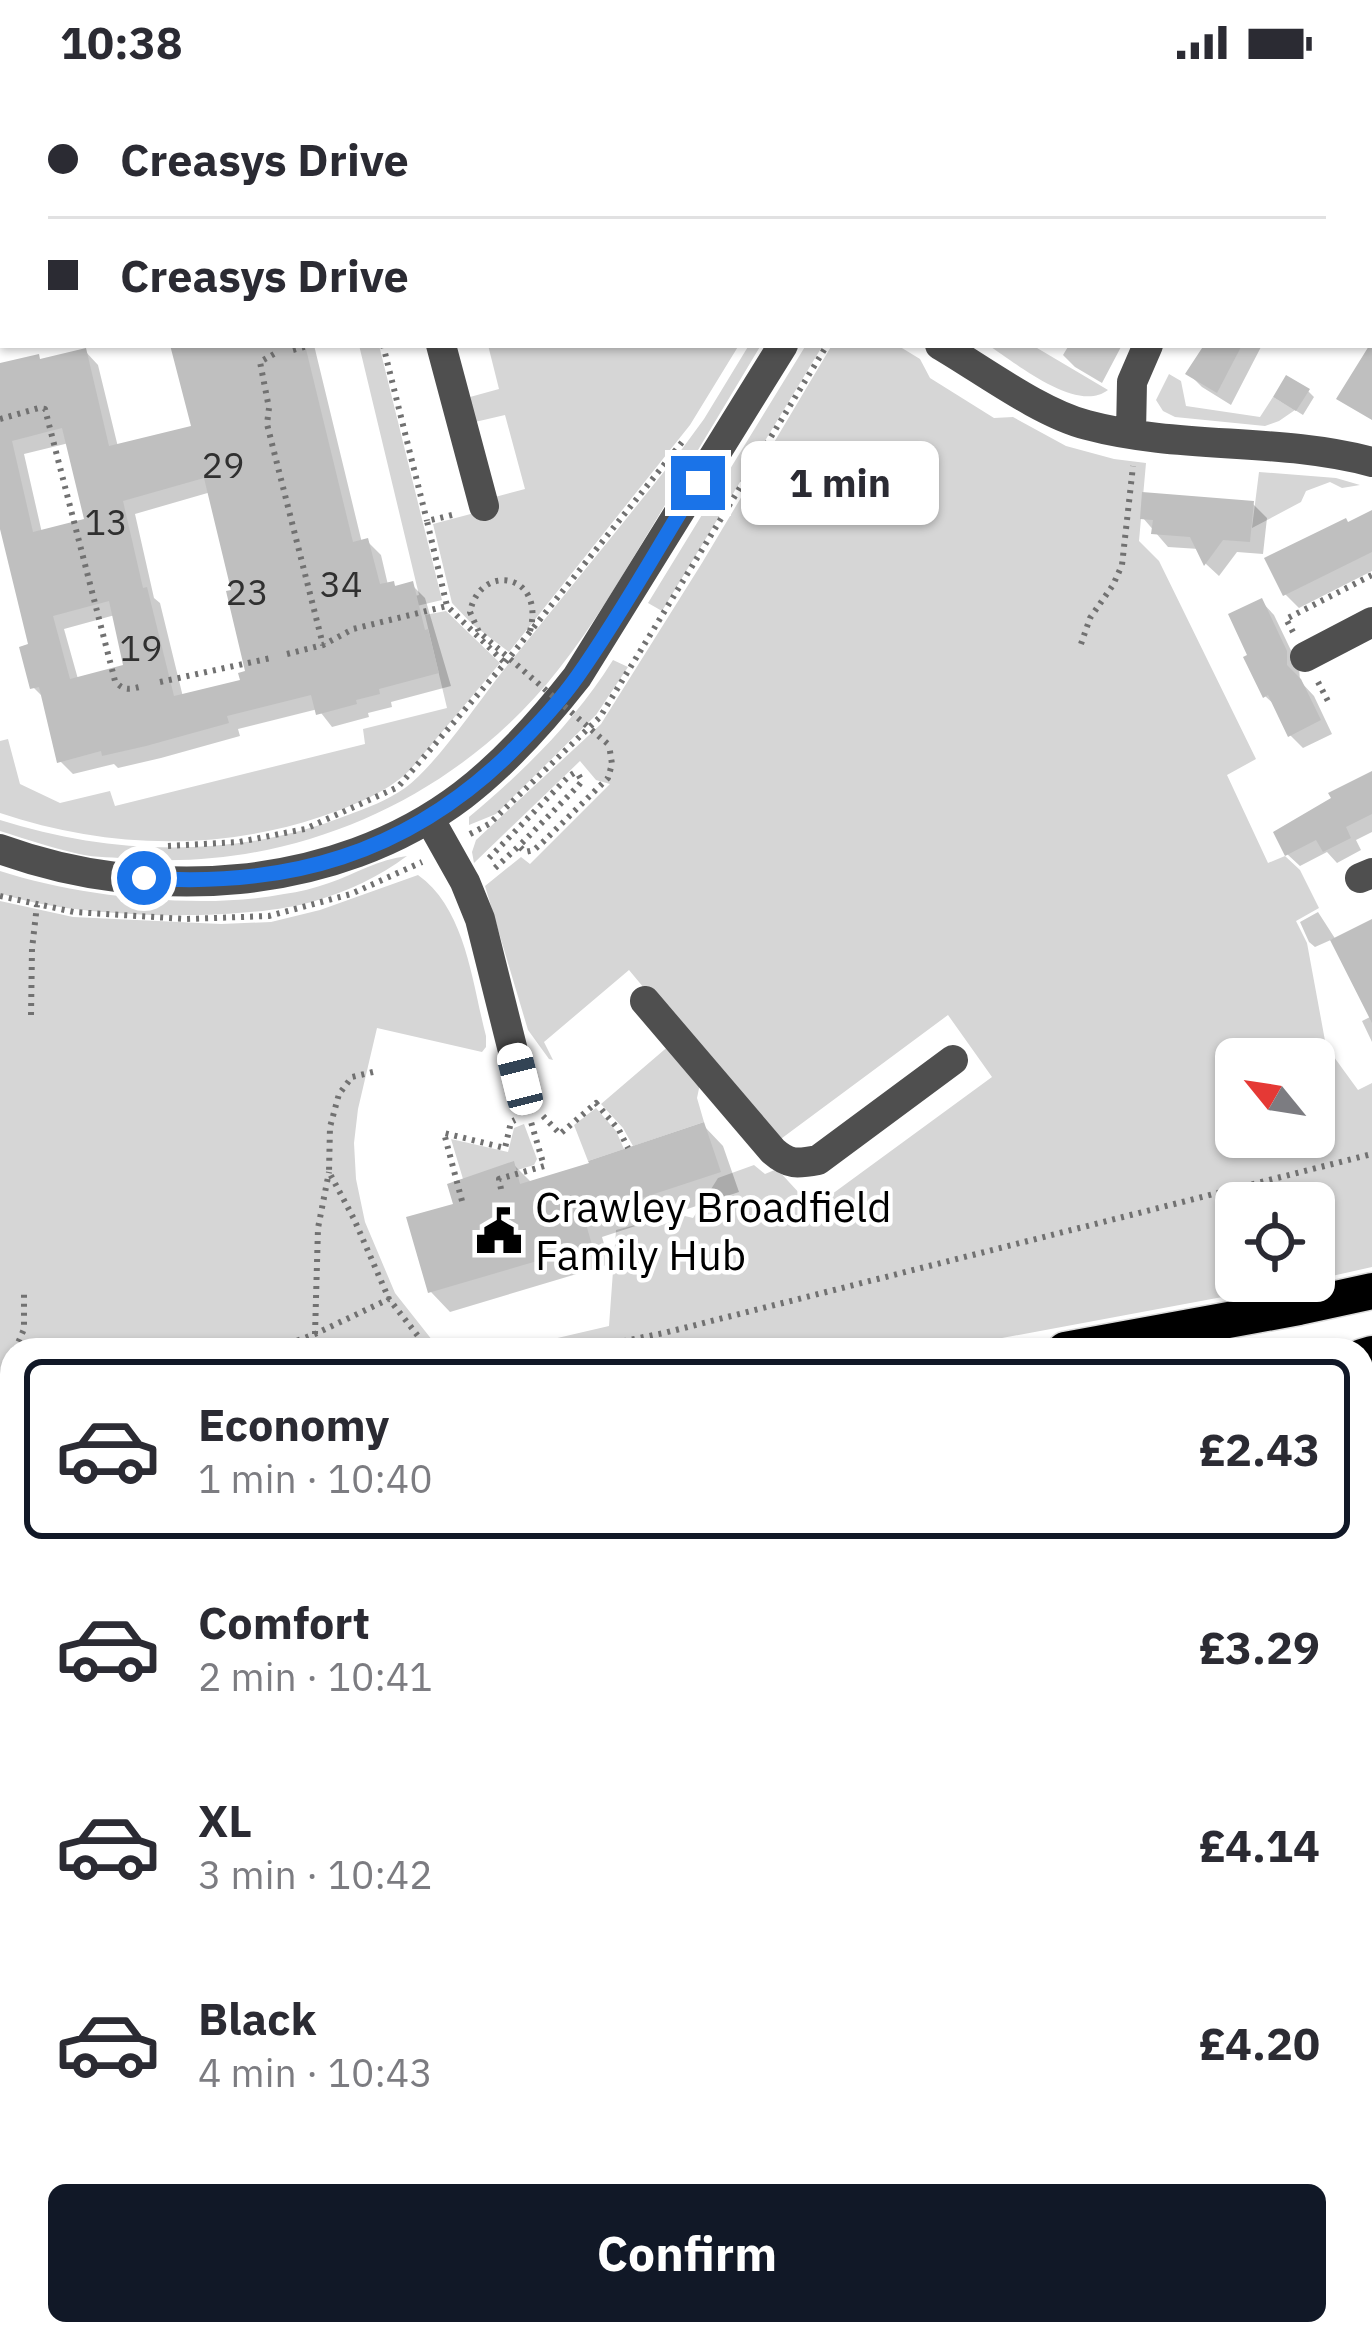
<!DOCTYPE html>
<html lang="en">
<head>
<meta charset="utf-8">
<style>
	:root { --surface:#fff; --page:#f2f2f3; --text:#2b2b33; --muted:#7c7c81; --line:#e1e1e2; --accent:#111827 }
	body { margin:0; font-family:"IBM Plex Sans",sans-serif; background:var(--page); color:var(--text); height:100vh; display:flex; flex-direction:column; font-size:45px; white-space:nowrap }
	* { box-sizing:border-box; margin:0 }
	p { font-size:39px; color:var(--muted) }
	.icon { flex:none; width:66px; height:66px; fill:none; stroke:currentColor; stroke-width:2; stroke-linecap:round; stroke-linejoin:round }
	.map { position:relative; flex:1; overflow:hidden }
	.details { position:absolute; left:0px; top:1254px; width:1374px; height:1008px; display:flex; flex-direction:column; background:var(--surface); border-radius:36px 36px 0 0; box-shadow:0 3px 9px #0004 }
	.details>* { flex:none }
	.banner { position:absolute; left:0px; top:0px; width:1374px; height:264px; box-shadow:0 3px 9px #0004; display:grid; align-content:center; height:264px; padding:0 48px; background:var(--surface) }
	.needle { width:78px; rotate:300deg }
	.fabs { position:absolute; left:1215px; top:954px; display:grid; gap:24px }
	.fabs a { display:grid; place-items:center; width:120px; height:120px; border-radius:18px; background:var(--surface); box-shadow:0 3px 9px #0004; font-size:60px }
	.end { position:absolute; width:54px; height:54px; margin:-27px; border:15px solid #1a73e8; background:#fff; box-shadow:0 0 0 6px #fff }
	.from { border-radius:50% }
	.bubble { position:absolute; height:84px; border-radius:18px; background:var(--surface); box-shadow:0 3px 9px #0004; font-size:39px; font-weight:700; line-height:84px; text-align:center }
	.car { position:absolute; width:36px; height:72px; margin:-36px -18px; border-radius:15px; box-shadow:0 0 9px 3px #0007; background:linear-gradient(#fff 24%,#345 0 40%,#fff 0 76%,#345 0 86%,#fff 0) }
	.banner b { display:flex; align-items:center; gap:42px; height:114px; font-size:45px }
	.banner b+b { border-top:3px solid var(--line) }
	.banner i { width:30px; height:30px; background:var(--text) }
	ul { padding:21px 0 0; list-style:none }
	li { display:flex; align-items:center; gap:36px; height:180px; margin:0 24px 18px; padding:0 24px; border:6px solid transparent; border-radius:18px }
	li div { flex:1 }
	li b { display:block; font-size:45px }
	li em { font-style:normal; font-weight:700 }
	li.selected { border-color:var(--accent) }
	li>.icon { width:108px; height:108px; stroke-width:1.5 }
	.button { display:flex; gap:24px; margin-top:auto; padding:24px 48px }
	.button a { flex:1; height:138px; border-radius:18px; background:var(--accent); color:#fff; font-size:48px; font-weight:700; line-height:138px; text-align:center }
	.status { display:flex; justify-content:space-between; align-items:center; height:84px; padding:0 60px; background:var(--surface); direction:ltr }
	.status svg { height:33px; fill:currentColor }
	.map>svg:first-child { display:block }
</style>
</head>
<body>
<div class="status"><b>10:38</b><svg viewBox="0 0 49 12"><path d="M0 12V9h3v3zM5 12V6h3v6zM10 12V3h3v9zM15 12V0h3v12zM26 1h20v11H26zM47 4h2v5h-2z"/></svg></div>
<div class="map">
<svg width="1372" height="2262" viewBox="0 0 1372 2262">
	<rect width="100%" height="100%" fill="#fff"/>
	<path fill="#d6d6d6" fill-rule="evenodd" d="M 359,261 L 379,261 L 442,516 L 341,540 L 324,535 L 419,511 Z
		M 488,261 L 739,261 L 690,341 L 509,568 L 472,540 L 452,519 L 433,440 L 497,423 L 495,413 L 525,405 L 505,331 L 475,338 L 470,313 L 499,305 Z
		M 749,261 L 761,261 C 725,321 689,381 653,441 C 623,490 594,541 558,586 C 458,714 295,787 133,775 C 115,773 96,774 79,770 C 52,764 26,755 0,747 L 0,736 C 114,772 236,775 348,731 C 367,724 388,716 405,704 C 436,681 474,624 499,592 C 560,516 622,441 682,365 L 704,335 Z
		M 806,261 L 823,261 L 662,527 L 648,519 Z
		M 832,261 L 897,261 L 920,275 L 930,294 L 994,334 L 1013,333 L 1066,362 L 1114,375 L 1146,379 L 1139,457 L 1159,477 L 1256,675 L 1227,691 L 1268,779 L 1285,772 L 1300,786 L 1319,824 L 1296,837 L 1307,859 L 1326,962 L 1358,1006 L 1372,999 L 1372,1183 L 1314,1196 L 1314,1119 L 1236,1119 L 1236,1197 L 1308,1197 L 938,1266 L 506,1266 L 609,1242 L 616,1146 L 659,1135 L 662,1141 L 685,1132 L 693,1134 L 718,1094 L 754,1081 L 765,1090 L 777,1085 L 813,1124 L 992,993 L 948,931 L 774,1060 L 629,886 L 544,958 L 553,976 L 549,975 L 528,946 L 485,802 L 521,773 L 530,780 L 610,700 L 596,696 L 580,677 L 474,779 L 472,768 L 476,756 L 601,640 L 702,479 ZM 1236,975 L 1314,975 L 1314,1053 L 1236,1053 Z
		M 988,261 L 1032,261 L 1108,306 C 1077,330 1016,279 988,261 Z
		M 1169,290 L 1181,297 L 1186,322 L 1260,333 L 1273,313 L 1295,326 L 1279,337 L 1265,342 L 1175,333 L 1163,327 L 1156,316 Z
		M 1259,388 L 1336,394 L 1360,401 L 1342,404 L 1330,398 L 1306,407 L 1301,418 L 1252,444 Z
		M 446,527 L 500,579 L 410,686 C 385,710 352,722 320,733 C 215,768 104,764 0,729 L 0,657 L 8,655 L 20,700 L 60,719 L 110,707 L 115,722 L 365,660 L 363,645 L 447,624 L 425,531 Z
		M 613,576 L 628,583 L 596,631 L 496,730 L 469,741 L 469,733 C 524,687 575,637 613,576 Z
		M 407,772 C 379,793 348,807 315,817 C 241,839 72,835 0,809 L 0,787 C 79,813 202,826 284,810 C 299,808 315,804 329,799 C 355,790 379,775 407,772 Z
		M 418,791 C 466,825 472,899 486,952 L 486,963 L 482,968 L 377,944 L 358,1025 L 354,1059 L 356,1095 L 365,1138 L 395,1209 L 440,1266 L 12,1266 L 12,1413 L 0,1415 L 0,817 L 73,833 L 221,840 L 271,838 L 320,826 Z
		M 671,960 L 701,995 L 697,1014 L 704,1038 L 633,1062 L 623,1044 L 601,1020 Z
		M 596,1024 L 616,1047 L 624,1065 L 588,1077 L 574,1041 Z
		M 524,1040 L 537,1075 L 534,1081 L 483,1096 L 469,1115 L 451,1055 L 508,1068 L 514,1044 Z
		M 1372,1292 L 1372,2262 L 0,2262 L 0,1519 L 12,1517 L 12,2250 L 1362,2250 L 1362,1295 Z"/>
	<path fill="#0003" fill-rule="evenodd" d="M 0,0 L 18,0 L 23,3 L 3,3 L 3,34 L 0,32 Z
		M 131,0 L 273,0 L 274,3 L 132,3 Z
		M 363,0 L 511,0 L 512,3 L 364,3 Z
		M 594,0 L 641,0 L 642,3 L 595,3 Z
		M 1105,0 L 1180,0 L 1183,3 L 1110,3 Z
		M 174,261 L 314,261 L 362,459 L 367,457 L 381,471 L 388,501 L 393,500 L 398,504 L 412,501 L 425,514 L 451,602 L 391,618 L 392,623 L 368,629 L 369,633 L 332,643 L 318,625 L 238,645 L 240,652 L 161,674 L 118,684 L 114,680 L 73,690 L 60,677 L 45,615 L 33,603 L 32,562 L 0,443 L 0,282 L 42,277 L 85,267 L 98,281 L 118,363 L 194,344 ZM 69,359 L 87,437 L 42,449 L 24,370 ZM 211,408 L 234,508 L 249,589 L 244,598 L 183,613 L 160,519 L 154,514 L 135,430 ZM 115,531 L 126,583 L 78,595 L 64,545 Z
		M 1069,261 L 1122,261 L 1102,299 L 1075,283 L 1063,271 Z
		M 1207,261 L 1262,261 L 1231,321 L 1202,303 L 1189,290 Z
		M 1308,307 L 1314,313 L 1303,331 L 1282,318 Z
		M 1253,420 L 1267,434 L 1263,470 L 1237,468 L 1219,492 L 1206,480 L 1199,465 L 1168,463 L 1143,434 Z
		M 1372,429 L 1372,487 L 1299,524 L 1285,510 Z
		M 1261,517 L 1274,531 L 1299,583 L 1300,597 L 1314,612 L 1332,650 L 1303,664 L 1290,651 L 1277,623 L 1265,612 Z
		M 1372,690 L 1372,748 L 1356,756 L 1361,766 L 1337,779 L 1327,768 L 1300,782 L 1287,770 Z
		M 1318,828 L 1336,856 L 1372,838 L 1372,932 L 1333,855 L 1315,863 L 1309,858 L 1300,838 Z
		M 1372,932 L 1372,958 L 1362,937 Z
		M 704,1042 L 723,1062 L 739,1108 L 602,1153 L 610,1180 L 450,1228 L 431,1208 L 457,1122 L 513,1080 L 532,1099 Z"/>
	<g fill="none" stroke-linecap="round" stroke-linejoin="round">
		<path stroke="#9d9d9d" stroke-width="10" d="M 0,1733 L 12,1729
			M 553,2250 L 558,2262
			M 1257,2262 L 1257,2250"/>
	</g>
	<path fill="#bfbfbf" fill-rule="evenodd" d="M 1372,257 L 1372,336 L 1336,315 Z
		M 170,261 L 305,261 L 353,458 L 368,454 L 380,500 L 394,497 L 395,502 L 413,497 L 425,546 L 428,545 L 439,589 L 379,605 L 380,610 L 356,616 L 357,620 L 316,631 L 311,611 L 227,632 L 229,639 L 146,662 L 102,672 L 101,667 L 57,679 L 39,603 L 30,605 L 19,563 L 28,560 L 0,445 L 0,279 L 39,270 L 40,275 L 86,264 L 109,362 L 191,342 ZM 62,344 L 84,435 L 33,448 L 12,357 ZM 204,394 L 231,506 L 226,507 L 245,587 L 238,589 L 240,596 L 174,612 L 147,503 L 143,504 L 123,417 ZM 109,517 L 123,581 L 70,595 L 53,532 Z
		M 1204,261 L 1242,261 L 1217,309 L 1185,290 Z
		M 1286,291 L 1310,305 L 1296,327 L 1273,313 Z
		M 1142,408 L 1254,417 L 1250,458 L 1223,456 L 1204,482 L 1190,453 L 1151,450 L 1153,436 L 1140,435 Z
		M 1372,426 L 1372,468 L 1283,512 L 1264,474 L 1346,434 L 1348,438 Z
		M 1262,514 L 1287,567 L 1287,581 L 1301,595 L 1321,636 L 1288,653 L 1268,611 L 1263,614 L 1243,573 L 1247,571 L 1228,530 Z
		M 1372,687 L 1372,730 L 1346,743 L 1351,754 L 1323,768 L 1316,756 L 1285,772 L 1273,748 L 1331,714 L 1328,709 Z
		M 1372,835 L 1372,939 L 1330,856 Z
		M 704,1038 L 721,1088 L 584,1133 L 592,1161 L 428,1209 L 406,1133 L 453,1120 L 447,1100 L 514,1077 L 520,1100 L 589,1079 L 588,1077 Z"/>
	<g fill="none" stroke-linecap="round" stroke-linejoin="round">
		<defs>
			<path id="highway" d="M 1065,1266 L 1299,1223 L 1372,1207
				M 1362,1273 L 1372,1270
				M 0,1438 L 12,1436
				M 0,1498 L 12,1496"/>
		</defs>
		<use href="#highway" stroke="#dbdbdb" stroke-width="39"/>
		<path stroke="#717171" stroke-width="6" stroke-dasharray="3 6" stroke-linecap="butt" d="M 81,0 L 82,3
			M 207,0 L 208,3
			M 445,0 L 446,3
			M 687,0 L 688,3
			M 36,3 L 38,0
			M 978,3 L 980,0
			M 0,60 L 3,55
			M 0,103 L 3,102
			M 0,220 L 3,219
			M 383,261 L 427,437
			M 293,266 L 311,261
			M 274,270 L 260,278 L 269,324 L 267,340 L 323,561
			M 0,335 L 39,324 L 45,325 L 115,597 C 124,608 131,605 144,602
			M 452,431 L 427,437 L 447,522 L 505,579
			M 1293,548 L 1286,535 L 1372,491
			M 1081,560 L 1090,534 L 1113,501 L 1122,481 L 1133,382
			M 287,570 L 323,561 L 353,545 L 447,522
			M 160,598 L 271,574
			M 1318,598 L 1330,621
			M 470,750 L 489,740 L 600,633 L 827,261
			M 168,762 L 239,758 L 305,745 L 398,703 L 505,579 L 683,357
			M 489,774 L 568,693 L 574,689 L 578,690 L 582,697 L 578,702 L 519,762 L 525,768 L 534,766 L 544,757 L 608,694 L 612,680 L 609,661
			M 495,784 L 519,762
			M 0,812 L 74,828 L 186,835 L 269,832 L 351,810 L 422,778
			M 31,931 L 32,865 L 37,821
			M 373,988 L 352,993 L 339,1010 L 330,1043 L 329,1088 L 354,1135 L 389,1215
			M 543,1032 L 560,1050 L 596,1019 L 619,1046 L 628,1064
			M 501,1105 L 499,1095 L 544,1082 L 531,1038
			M 462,1117 L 444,1049 L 505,1064 L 511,1038 L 515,1036
			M 315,1250 L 318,1144 L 329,1088
			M 15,1266 L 24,1245 L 24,1210
			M 272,1266 L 315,1250 L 389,1215 L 429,1266
			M 579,1266 L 664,1249 L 1372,1070
			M 1,1298 L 12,1273"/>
		<path stroke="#4f4f4f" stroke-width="30" d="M 918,0 L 924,3
			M 804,3 L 805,0
			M 0,162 L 3,161
			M 441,261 L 484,422
			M 940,261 C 983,286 1040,329 1087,341 C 1180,366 1279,353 1372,378
			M 1131,349 L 1132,298 L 1148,261
			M 1305,573 L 1372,538
			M 429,734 L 465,798 L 480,835 L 520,995 L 526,1010
			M 0,765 C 149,819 334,809 463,711 C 506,678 544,635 577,593 L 783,261
			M 1360,794 L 1372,789
			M 645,917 L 773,1067 C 789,1081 797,1080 818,1076 L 953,976"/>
		<use href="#highway" stroke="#000" stroke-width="36"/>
		<path stroke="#717171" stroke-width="6" stroke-dasharray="3 6" stroke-linecap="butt" d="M 530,547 C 546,489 480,478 470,528 L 479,548 L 609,661"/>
	</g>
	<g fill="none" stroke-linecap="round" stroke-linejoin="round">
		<path stroke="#1a73e8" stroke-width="15" d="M 144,794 C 287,804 407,770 511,668 C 534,645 558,620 577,593 C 621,531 658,463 698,399"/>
	</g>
	<defs>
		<symbol id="civic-bare" viewBox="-9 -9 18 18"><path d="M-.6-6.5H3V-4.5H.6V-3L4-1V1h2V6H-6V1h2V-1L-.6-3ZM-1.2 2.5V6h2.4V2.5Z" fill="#000" stroke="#fff" stroke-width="2.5" paint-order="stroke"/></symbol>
	</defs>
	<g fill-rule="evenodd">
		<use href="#civic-bare" x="466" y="1114" width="66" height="66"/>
	</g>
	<g text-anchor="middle" stroke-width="9" stroke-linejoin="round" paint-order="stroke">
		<g font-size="36" fill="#303030">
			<text x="223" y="394">29</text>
			<text x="106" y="451">13</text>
			<text x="341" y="513">34</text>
			<text x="247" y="521">23</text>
			<text x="141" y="577">19</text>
		</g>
		<g font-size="42" fill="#000" stroke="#fff" text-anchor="start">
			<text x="535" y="1138">Crawley Broadfield<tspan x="535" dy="48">Family Hub</tspan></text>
		</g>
	</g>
</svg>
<div class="fabs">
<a><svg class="needle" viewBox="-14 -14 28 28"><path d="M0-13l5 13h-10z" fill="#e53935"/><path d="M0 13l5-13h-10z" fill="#7c7c81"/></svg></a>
<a><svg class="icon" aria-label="locate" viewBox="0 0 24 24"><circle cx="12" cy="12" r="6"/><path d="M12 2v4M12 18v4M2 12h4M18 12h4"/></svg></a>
</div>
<i class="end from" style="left:144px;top:794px"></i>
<i class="end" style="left:698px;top:399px"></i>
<div class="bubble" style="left:741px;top:357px;width:198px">1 min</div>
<i class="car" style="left:520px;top:995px;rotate:346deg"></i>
<div class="banner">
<b><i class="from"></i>Creasys Drive</b>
<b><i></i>Creasys Drive</b>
</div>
<section class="details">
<ul>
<li class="selected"><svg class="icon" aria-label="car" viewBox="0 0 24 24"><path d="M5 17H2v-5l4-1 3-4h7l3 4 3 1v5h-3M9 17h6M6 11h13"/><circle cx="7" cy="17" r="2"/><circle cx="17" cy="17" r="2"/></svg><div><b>Economy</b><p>1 min · 10:40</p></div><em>£2.43</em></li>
<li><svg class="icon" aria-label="car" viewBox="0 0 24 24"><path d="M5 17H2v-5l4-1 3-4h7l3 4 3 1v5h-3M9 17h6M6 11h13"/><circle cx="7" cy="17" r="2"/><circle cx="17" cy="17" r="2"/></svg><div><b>Comfort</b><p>2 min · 10:41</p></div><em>£3.29</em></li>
<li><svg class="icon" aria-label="car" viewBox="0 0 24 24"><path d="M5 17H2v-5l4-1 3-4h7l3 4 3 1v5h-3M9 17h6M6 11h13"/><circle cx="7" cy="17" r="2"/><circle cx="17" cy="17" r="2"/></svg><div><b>XL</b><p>3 min · 10:42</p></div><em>£4.14</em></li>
<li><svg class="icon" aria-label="car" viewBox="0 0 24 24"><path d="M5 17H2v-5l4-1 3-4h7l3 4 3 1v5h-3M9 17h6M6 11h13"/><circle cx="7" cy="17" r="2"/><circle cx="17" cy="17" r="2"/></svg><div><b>Black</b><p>4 min · 10:43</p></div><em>£4.20</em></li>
</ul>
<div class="button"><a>Confirm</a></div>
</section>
</div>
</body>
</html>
